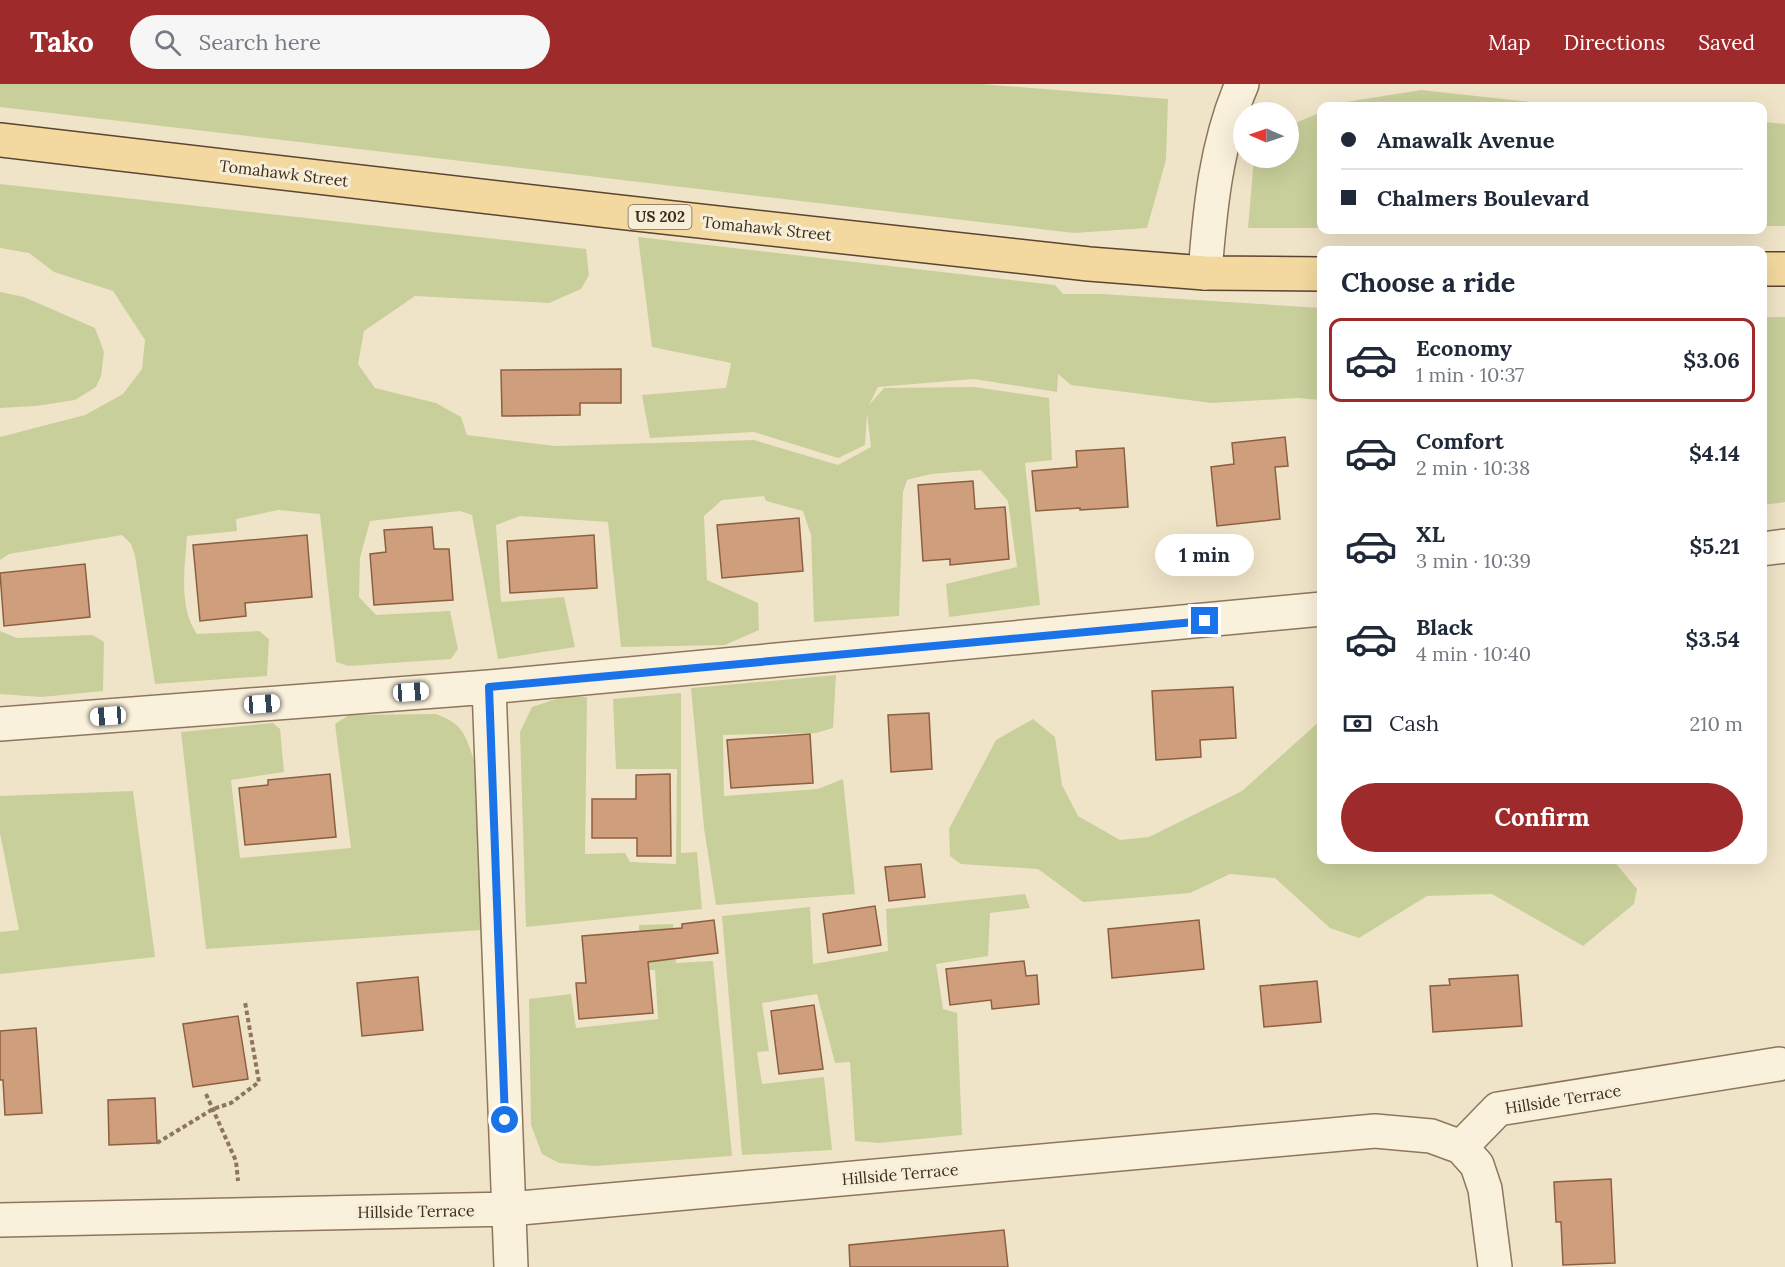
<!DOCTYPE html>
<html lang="en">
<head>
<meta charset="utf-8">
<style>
	:root { --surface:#fff; --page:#f6f6f7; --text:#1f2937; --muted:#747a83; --line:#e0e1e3; --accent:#9e2a2b }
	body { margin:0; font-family:Lora,serif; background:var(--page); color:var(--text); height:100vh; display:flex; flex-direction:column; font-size:22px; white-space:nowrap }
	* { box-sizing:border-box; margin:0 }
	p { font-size:20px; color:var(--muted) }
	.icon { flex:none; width:33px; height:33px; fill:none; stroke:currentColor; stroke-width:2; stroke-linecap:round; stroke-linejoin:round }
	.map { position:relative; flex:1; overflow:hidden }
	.drawer { position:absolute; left:1317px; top:162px; width:450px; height:618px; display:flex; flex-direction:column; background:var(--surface); border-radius:12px; box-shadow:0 6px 24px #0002 }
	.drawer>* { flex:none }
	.top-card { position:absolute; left:1317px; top:18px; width:450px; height:132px; border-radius:12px; box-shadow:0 6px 24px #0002; display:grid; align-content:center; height:132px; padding:0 24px; background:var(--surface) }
	.needle { width:39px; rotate:272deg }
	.controls { position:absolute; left:1233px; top:18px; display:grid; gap:12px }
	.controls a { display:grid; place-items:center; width:66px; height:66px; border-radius:50%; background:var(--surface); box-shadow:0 6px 24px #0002; font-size:30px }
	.end { position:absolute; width:27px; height:27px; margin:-14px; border:8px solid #1a73e8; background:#fff; box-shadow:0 0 0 3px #fff }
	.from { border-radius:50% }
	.bubble { position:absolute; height:42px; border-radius:21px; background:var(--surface); box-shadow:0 6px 24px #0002; font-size:20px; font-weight:700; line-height:42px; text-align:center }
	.car { position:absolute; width:18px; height:36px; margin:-18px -9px; border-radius:8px; box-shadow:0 0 4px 2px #0007; background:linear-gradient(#fff 24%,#345 0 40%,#fff 0 76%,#345 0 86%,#fff 0) }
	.top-card b { display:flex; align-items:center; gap:21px; height:57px; font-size:22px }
	.top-card b+b { border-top:2px solid var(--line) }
	.top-card i { width:15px; height:15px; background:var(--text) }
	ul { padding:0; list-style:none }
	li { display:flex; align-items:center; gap:18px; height:84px; margin:0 12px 9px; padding:0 12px; border:3px solid transparent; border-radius:12px }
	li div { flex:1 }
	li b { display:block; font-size:22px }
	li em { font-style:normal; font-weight:700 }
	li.active { border-color:var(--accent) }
	li>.icon { width:54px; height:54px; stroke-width:1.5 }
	h2 { padding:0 24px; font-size:27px; line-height:72px }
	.pay { display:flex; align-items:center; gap:15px; height:66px; padding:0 24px; font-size:22px }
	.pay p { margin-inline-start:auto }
	.cta { display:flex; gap:12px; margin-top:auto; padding:12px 24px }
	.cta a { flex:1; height:69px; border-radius:36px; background:var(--accent); color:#fff; font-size:24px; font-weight:700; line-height:69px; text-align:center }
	header { display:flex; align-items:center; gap:36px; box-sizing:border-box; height:84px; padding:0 30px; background:var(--accent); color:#fff }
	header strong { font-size:28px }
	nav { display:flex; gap:33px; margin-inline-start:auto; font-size:21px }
	.search { width:420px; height:54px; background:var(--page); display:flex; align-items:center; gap:15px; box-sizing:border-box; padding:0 21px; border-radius:33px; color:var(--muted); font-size:22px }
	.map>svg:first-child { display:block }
</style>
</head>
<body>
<header>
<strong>Tako</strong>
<div class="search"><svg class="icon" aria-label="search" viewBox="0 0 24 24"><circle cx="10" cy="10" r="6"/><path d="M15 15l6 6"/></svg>Search here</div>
<nav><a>Map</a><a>Directions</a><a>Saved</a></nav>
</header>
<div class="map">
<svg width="1785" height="1183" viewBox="0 0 1785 1183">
	<rect width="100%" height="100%" fill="#f0e4c8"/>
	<path fill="#c9cf9b" d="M 0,0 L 981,0 L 1168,15 L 1166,76 L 1147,144 L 1074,149 L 0,23 Z
		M 1421,6 L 1567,22 L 1335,22 L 1346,18 Z
		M 1321,28 L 1321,144 L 1248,144 L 1254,74 L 1288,74 L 1289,42 Z
		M 1763,38 L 1785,40 L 1785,142 L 1763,142 Z
		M 0,100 L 586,165 L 589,191 L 581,205 L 549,219 L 415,212 L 364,247 L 358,280 L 375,304 L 436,319 L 461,333 L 467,351 L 555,362 L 754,356 L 838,381 L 871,363 L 867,329 L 865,361 L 838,374 L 754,348 L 650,354 L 642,311 L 726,304 L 731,279 L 652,263 L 638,153 L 1055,201 L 1063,210 L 1102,210 L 1321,224 L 1321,316 L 1298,314 L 1212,319 L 1071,301 L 1058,290 L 1057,308 L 974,295 L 878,303 L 869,321 L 884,304 L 975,303 L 1049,314 L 1052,376 L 1025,379 L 1040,521 L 949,533 L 946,500 L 1017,483 L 1008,417 L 981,386 L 931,390 L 907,396 L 903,408 L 899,532 L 814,538 L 811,451 L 803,427 L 766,417 L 764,412 L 722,416 L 704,432 L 707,496 L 758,519 L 759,546 L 725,561 L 621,563 L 608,438 L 520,432 L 496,441 L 501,518 L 564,513 L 575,563 L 498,575 L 472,431 L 460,427 L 370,437 L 360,474 L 359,513 L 376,531 L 450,527 L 458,565 L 451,575 L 348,582 L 336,578 L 320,430 L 278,426 L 236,435 L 237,447 L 187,452 C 185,483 178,523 197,550 L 259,547 L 269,555 L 267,592 L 155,600 L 135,472 L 131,460 L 122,451 L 9,470 L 0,476 L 0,353 L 85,331 L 123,310 L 142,285 L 145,256 L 113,207 L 54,188 L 29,169 L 0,164 Z
		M 0,208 L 24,213 L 95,244 L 104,268 L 101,292 L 96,303 L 75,316 L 36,322 L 0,324 Z
		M 1762,233 L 1785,233 L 1785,418 L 1763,421 Z
		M 0,547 L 17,554 L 93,551 L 104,558 L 103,607 L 42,613 L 0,610 Z
		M 836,591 L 833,644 L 816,649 L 723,651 L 724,712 L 818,705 L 843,695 L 855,810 L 716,821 L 704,744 L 691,604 Z
		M 681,609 L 681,769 L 697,768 L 702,825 L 526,843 L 520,648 L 532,623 L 562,613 L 587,613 L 585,770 L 625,769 L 630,778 L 676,780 L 677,685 L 616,685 L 613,615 Z
		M 436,630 C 463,640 465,650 474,676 L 481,846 L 206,865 L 181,648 L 273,639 L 280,645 L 284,688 L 231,696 L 240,774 L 351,764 L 335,640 L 349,631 Z
		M 1033,635 L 1055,653 L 1062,701 L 1078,732 L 1120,756 L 1149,753 L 1242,707 L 1321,636 L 1322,776 L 1613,776 L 1637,805 L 1634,820 L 1583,862 L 1492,810 L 1427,812 L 1359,854 L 1330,844 L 1275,794 L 1230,790 L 1190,809 L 1083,818 L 1038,785 L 961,780 L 950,772 L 949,745 L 996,656 Z
		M 133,707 L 155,873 L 0,890 L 0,848 L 19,846 L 0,749 L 0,712 Z
		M 1025,810 L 1030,824 L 990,829 L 988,872 L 936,880 L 943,925 L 957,929 L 962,1051 L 878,1059 L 855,1057 L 850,978 L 835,979 L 817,910 L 762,919 L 769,967 L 757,968 L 762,1000 L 824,993 L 832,1066 L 742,1071 L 722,832 L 810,823 L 813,880 L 888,867 L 886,825 Z
		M 673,840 L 676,879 L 713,877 L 732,1072 L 595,1082 L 559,1079 L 542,1070 L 531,1041 L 529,915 L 571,910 L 576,944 L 658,935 L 655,886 L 641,886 L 639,841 Z"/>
	<path fill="#cf9f7d" stroke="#8d5f41" stroke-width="1.5" d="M 621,285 L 621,319 L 580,319 L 580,331 L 502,332 L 501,286 Z
		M 1285,353 L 1288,382 L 1275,383 L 1280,435 L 1217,442 L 1211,383 L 1234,380 L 1232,359 Z
		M 1124,364 L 1128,423 L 1080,426 L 1080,424 L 1036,427 L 1032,387 L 1077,383 L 1076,367 Z
		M 973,397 L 975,425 L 1005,423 L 1009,475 L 950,481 L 950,475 L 923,477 L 918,401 Z
		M 799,434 L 803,487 L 722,494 L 717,441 Z
		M 432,443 L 434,465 L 449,465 L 453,516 L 374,521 L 370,470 L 386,468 L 384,446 Z
		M 307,451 L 312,513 L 245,519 L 246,532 L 200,537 L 193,461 Z
		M 594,451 L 597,504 L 510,509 L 507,457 Z
		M 85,480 L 90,533 L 4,542 L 0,489 Z
		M 1233,603 L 1236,654 L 1200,656 L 1201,673 L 1156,676 L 1152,607 Z
		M 929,629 L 932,685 L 891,688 L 888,631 Z
		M 810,650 L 813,699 L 731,704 L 727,656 Z
		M 330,690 L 336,753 L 245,761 L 239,704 L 268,701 L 268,696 Z
		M 670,690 L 671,772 L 637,772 L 637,754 L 592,754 L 592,715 L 636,715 L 636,691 Z
		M 921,780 L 925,813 L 889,817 L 885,783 Z
		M 875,822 L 881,861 L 828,869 L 823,830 Z
		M 714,836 L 718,869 L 648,878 L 653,929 L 579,935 L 576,899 L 586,899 L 582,852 L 682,844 L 682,840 Z
		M 1199,836 L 1204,885 L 1112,894 L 1108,845 Z
		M 1024,877 L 1026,892 L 1037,891 L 1039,920 L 992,925 L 991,916 L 950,921 L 946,885 Z
		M 1518,891 L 1522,942 L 1433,948 L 1430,902 L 1450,901 L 1449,895 Z
		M 418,893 L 423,946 L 362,952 L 357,899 Z
		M 1317,897 L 1321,938 L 1264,943 L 1260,902 Z
		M 814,921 L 823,985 L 779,990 L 771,927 Z
		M 238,932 L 248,995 L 193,1003 L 183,940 Z
		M 36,944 L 42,1029 L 5,1031 L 3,996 L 0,996 L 0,947 Z
		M 155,1014 L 157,1059 L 109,1061 L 108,1016 Z
		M 1611,1095 L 1615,1179 L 1563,1181 L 1561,1138 L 1556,1138 L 1554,1098 Z
		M 1004,1146 L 1008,1183 L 850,1183 L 849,1161 Z"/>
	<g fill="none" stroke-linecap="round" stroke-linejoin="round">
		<defs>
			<path id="minor" d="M 1205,189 C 1210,124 1216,60 1242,0
				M 1762,465 L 1785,462
				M 489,603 L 511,1183
				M 0,640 L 489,603 L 1322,525
				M 1461,1063 L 1477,1081 L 1485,1105 L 1495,1183
				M 0,1136 L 509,1125 L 1375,1047 L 1431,1052 L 1461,1063 L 1498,1025 L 1779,980"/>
			<path id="major" d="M 0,56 L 619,128 L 1089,180 L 1205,189 L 1322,190
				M 1762,185 L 1785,185"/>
		</defs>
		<use href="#minor" stroke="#8d765c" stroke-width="36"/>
		<use href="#major" stroke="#5b4430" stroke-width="36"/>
		<path stroke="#8d765c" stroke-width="4" stroke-dasharray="4.5 3" stroke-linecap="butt" d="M 206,1010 L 236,1077 L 238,1097
			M 157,1059 L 213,1025 L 231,1019 L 259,998 L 245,918"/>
		<use href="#minor" stroke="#faf1dc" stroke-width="33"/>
		<use href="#major" stroke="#f3d9a0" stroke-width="33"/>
	</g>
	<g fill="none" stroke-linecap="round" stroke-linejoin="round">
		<path stroke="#1a73e8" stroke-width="8" d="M 505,1036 L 489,603 L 1205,537"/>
	</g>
	<g text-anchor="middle" stroke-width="6" stroke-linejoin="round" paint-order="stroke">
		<rect fill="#f7eed8" stroke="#756857" stroke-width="1.5" x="628.5" y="121" width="63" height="24" rx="4.5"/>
		<g font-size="15" font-weight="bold" fill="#3d2e20">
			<text x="660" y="138">US 202</text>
		</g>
		<g font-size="16" fill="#3d2e20" stroke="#f7eed8">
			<text transform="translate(284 89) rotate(7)" y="6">Tomahawk Street</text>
			<text transform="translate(767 144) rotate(6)" y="6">Tomahawk Street</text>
			<text transform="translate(1563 1015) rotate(-9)" y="6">Hillside Terrace</text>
			<text transform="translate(900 1090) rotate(-5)" y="6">Hillside Terrace</text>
			<text transform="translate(416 1127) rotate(-1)" y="6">Hillside Terrace</text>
		</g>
	</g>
</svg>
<div class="controls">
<a><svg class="needle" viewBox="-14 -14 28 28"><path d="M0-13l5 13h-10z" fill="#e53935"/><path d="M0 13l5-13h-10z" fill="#747a83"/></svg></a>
</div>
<i class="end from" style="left:505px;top:1036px"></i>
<i class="end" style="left:1205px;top:537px"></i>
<div class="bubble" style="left:1155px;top:450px;width:99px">1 min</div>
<i class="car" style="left:411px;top:608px;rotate:86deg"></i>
<i class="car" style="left:262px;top:620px;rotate:86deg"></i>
<i class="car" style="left:108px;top:632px;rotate:266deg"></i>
<div class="top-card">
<b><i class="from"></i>Amawalk Avenue</b>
<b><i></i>Chalmers Boulevard</b>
</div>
<section class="drawer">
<h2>Choose a ride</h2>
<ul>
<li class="active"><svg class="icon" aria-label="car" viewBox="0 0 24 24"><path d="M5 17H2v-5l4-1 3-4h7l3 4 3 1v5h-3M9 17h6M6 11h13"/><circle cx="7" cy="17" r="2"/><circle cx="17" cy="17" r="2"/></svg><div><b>Economy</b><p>1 min · 10:37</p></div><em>$3.06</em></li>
<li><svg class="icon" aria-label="car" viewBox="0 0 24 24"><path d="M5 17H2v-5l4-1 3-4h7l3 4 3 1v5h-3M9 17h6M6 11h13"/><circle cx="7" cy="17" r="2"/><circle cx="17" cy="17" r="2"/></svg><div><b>Comfort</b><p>2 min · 10:38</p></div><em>$4.14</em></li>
<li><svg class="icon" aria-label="car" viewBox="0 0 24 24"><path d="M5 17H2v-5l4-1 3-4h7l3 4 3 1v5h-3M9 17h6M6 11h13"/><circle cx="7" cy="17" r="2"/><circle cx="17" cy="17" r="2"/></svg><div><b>XL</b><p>3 min · 10:39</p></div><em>$5.21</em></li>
<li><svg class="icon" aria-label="car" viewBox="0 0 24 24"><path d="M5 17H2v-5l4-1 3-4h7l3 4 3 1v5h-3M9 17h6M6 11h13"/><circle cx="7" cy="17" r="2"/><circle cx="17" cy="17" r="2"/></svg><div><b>Black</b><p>4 min · 10:40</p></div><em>$3.54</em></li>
</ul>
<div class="pay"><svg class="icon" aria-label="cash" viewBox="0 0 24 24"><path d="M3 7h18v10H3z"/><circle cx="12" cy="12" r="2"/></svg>Cash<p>210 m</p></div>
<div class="cta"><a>Confirm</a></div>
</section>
</div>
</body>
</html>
